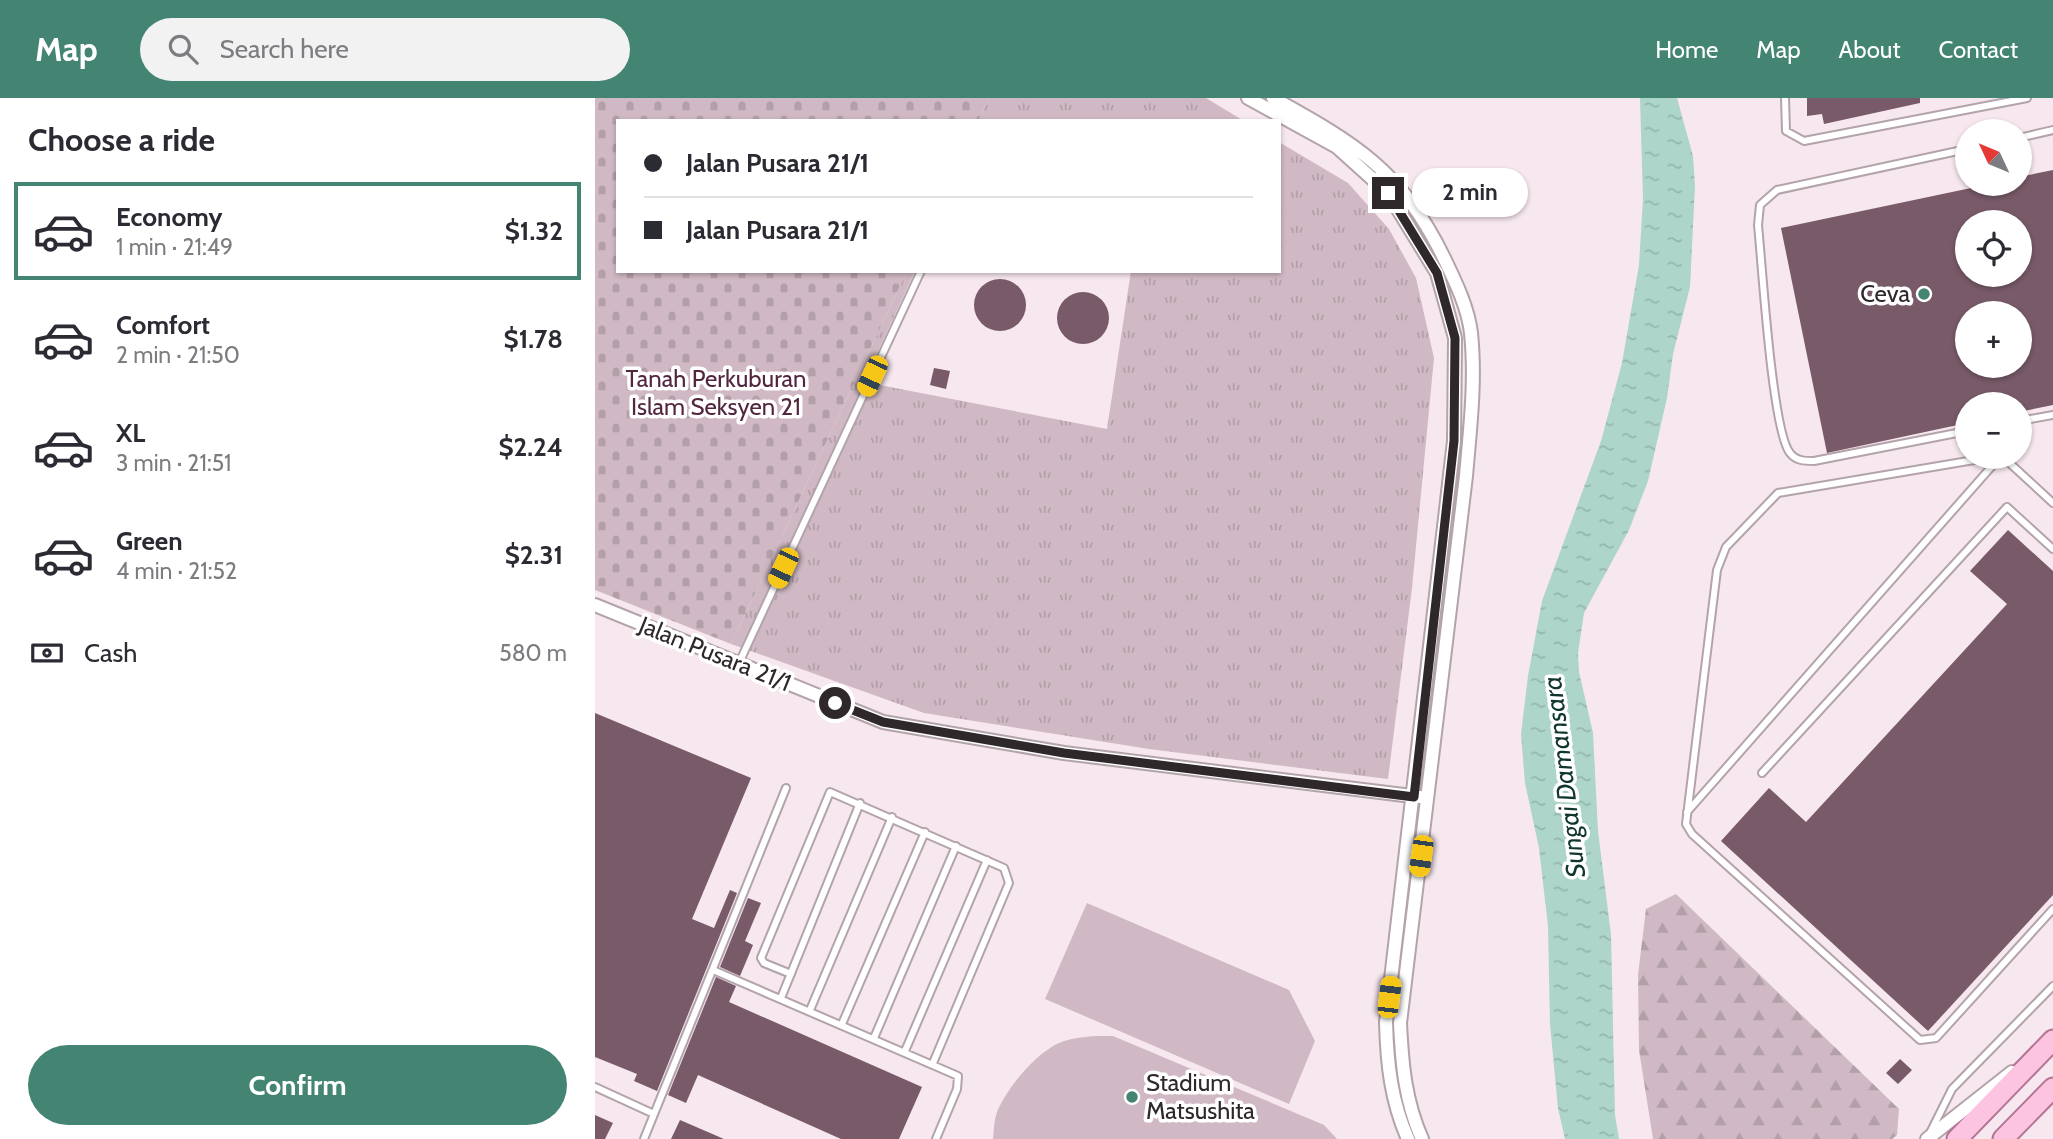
<!DOCTYPE html>
<html lang="en">
<head>
<meta charset="utf-8">
<style>
	:root { --surface:#fff; --page:#f2f2f3; --text:#2b2b33; --muted:#7c7c81; --line:#e1e1e2; --accent:#438473 }
	body { margin:0; font-family:Cabin,sans-serif; background:var(--page); color:var(--text); height:100vh; display:flex; flex-direction:column; font-size:26px; white-space:nowrap }
	* { box-sizing:border-box; margin:0 }
	p { font-size:23px; color:var(--muted) }
	.icon { flex:none; width:38px; height:38px; fill:none; stroke:currentColor; stroke-width:2; stroke-linecap:round; stroke-linejoin:round }
	.map { position:relative; flex:1; overflow:hidden }
	.sheet { display:flex; flex-direction:column; background:var(--surface); width:595px }
	.sheet>* { flex:none }
	.banner { position:absolute; left:21px; top:21px; width:665px; height:154px; border-radius:0px; box-shadow:0 2px 5px #0004; display:grid; align-content:center; height:154px; padding:0 28px; background:var(--surface) }
	.needle { width:46px; rotate:314deg }
	.controls { position:absolute; left:1360px; top:21px; display:grid; gap:14px }
	.controls a { display:grid; place-items:center; width:77px; height:77px; border-radius:50%; background:var(--surface); box-shadow:0 2px 5px #0004; font-size:35px }
	.end { position:absolute; width:32px; height:32px; margin:-16px; border:9px solid #2e282b; background:#fff; box-shadow:0 0 0 4px #fff }
	.from { border-radius:50% }
	.bubble { position:absolute; height:49px; border-radius:24px; background:var(--surface); box-shadow:0 2px 5px #0004; font-size:23px; font-weight:800; line-height:49px; text-align:center }
	.car { position:absolute; width:21px; height:42px; margin:-21px -10px; border-radius:9px; box-shadow:0 0 5px 2px #0007; background:linear-gradient(#f5c518 24%,#345 0 40%,#f5c518 0 76%,#345 0 86%,#f5c518 0) }
	.banner b { display:flex; align-items:center; gap:24px; height:66px; font-size:26px }
	.banner b+b { border-top:2px solid var(--line) }
	.banner i { width:18px; height:18px; background:var(--text) }
	ul { padding:0; list-style:none }
	li { display:flex; align-items:center; gap:21px; height:98px; margin:0 14px 10px; padding:0 14px; border:4px solid transparent; border-radius:0px }
	li div { flex:1 }
	li b { display:block; font-size:26px }
	li em { font-style:normal; font-weight:800 }
	li.active { border-color:var(--accent) }
	li>.icon { width:63px; height:63px; stroke-width:1.5 }
	h2 { padding:0 28px; font-size:32px; line-height:84px }
	.pay { display:flex; align-items:center; gap:18px; height:77px; padding:0 28px; font-size:26px }
	.pay p { margin-inline-start:auto }
	.cta { display:flex; gap:14px; margin-top:auto; padding:14px 28px }
	.cta a { flex:1; height:80px; border-radius:42px; background:var(--accent); color:#fff; font-size:28px; font-weight:800; line-height:80px; text-align:center }
	header { display:flex; align-items:center; gap:42px; box-sizing:border-box; height:98px; padding:0 35px; background:var(--accent); color:#fff }
	header strong { font-size:33px }
	nav { display:flex; gap:38px; margin-inline-start:auto; font-size:24px }
	.search { width:490px; height:63px; background:var(--page); display:flex; align-items:center; gap:18px; box-sizing:border-box; padding:0 24px; border-radius:38px; color:var(--muted); font-size:26px }
	main { display:flex; flex:1; min-height:0 }
	.map>svg:first-child { display:block }
</style>
</head>
<body>
<header>
<strong>Map</strong>
<div class="search"><svg class="icon" aria-label="search" viewBox="0 0 24 24"><circle cx="10" cy="10" r="6"/><path d="M15 15l6 6"/></svg>Search here</div>
<nav><a>Home</a><a>Map</a><a>About</a><a>Contact</a></nav>
</header>
<main>
<section class="sheet">
<h2>Choose a ride</h2>
<ul>
<li class="active"><svg class="icon" aria-label="car" viewBox="0 0 24 24"><path d="M5 17H2v-5l4-1 3-4h7l3 4 3 1v5h-3M9 17h6M6 11h13"/><circle cx="7" cy="17" r="2"/><circle cx="17" cy="17" r="2"/></svg><div><b>Economy</b><p>1 min · 21:49</p></div><em>$1.32</em></li>
<li><svg class="icon" aria-label="car" viewBox="0 0 24 24"><path d="M5 17H2v-5l4-1 3-4h7l3 4 3 1v5h-3M9 17h6M6 11h13"/><circle cx="7" cy="17" r="2"/><circle cx="17" cy="17" r="2"/></svg><div><b>Comfort</b><p>2 min · 21:50</p></div><em>$1.78</em></li>
<li><svg class="icon" aria-label="car" viewBox="0 0 24 24"><path d="M5 17H2v-5l4-1 3-4h7l3 4 3 1v5h-3M9 17h6M6 11h13"/><circle cx="7" cy="17" r="2"/><circle cx="17" cy="17" r="2"/></svg><div><b>XL</b><p>3 min · 21:51</p></div><em>$2.24</em></li>
<li><svg class="icon" aria-label="car" viewBox="0 0 24 24"><path d="M5 17H2v-5l4-1 3-4h7l3 4 3 1v5h-3M9 17h6M6 11h13"/><circle cx="7" cy="17" r="2"/><circle cx="17" cy="17" r="2"/></svg><div><b>Green</b><p>4 min · 21:52</p></div><em>$2.31</em></li>
</ul>
<div class="pay"><svg class="icon" aria-label="cash" viewBox="0 0 24 24"><path d="M3 7h18v10H3z"/><circle cx="12" cy="12" r="2"/></svg>Cash<p>580 m</p></div>
<div class="cta"><a>Confirm</a></div>
</section>
<div class="map">
<svg width="1458" height="1041" viewBox="0 0 1458 1041">
	<defs>
		<pattern id="grass-tufts" width="24" height="20" patternUnits="userSpaceOnUse" patternTransform="scale(1.75)"><rect width="24" height="20" fill="#d0b9c4"/><path d="M3 7l-1-3M5 7V3M7 7l1-3M15 17l-1-3M17 17v-4M19 17l1-3" fill="none" stroke="#b39fa9"/></pattern>
		<pattern id="forest-firs" width="22" height="20" patternUnits="userSpaceOnUse" patternTransform="scale(1.75)"><rect width="22" height="20" fill="#d0b9c4"/><path d="M5 1l3.5 6h-7zM16 11l3.5 6h-7z" fill="#b39fa9"/></pattern>
		<pattern id="cemetery-stones" width="16" height="16" patternUnits="userSpaceOnUse" patternTransform="scale(1.75)"><rect width="16" height="16" fill="#d0b9c4"/><path d="M2 7V4a2 2 0 0 1 4 0v3zM10 15v-3a2 2 0 0 1 4 0v3z" fill="#b39fa9"/></pattern>
		<pattern id="water-ripples" width="26" height="14" patternUnits="userSpaceOnUse" patternTransform="scale(1.75)"><rect width="26" height="14" fill="#add5c9"/><path d="M2 4q2-2 4 0t4 0M15 11q2-2 4 0t4 0" fill="none" stroke="#95b7ad"/></pattern>
	</defs>
	<rect width="100%" height="100%" fill="#f7e7ef"/>
	<path fill="url(#grass-tufts)" d="M 394,0 L 611,0 L 649,23 L 383,23 Z
		M 684,44 L 753,85 L 794,131 L 821,180 L 839,260 L 817,490 L 793,681 L 554,651 L 329,615 L 136,546 L 312,173 L 320,173 L 269,284 L 512,331 L 536,173 L 684,173 Z"/>
	<path fill="url(#forest-firs)" d="M 1081,796 L 1304,1011 L 1302,1037 L 1297,1041 L 1058,1041 L 1044,952 L 1043,877 L 1051,811 Z"/>
	<path fill="url(#cemetery-stones)" d="M 0,0 L 394,0 L 383,23 L 23,23 L 23,173 L 312,173 L 136,546 L 0,492 Z"/>
	<path fill="#d0b9c4" d="M 492,805 L 694,892 L 720,943 L 694,1006 L 450,901 Z
		M 518,938 L 729,1027 L 742,1041 L 398,1041 C 399,1033 399,1022 402,1014 C 412,990 440,956 464,945 C 480,938 500,938 518,938 Z"/>
	<path fill="url(#water-ripples)" d="M 1045,0 L 1082,0 L 1098,58 L 1100,88 L 1095,189 L 1078,256 L 1072,300 L 1053,383 L 1034,432 L 989,515 L 983,555 L 984,574 L 998,635 L 1003,733 L 1016,837 L 1020,1017 L 1024,1041 L 970,1041 L 963,1010 L 955,926 L 953,828 L 944,750 L 930,685 L 926,636 L 933,578 L 947,503 L 1006,343 L 1027,265 L 1044,167 L 1048,101 Z"/>
	<path fill="#785a69" fill-rule="evenodd" d="M 1212,0 L 1325,0 L 1325,5 L 1229,26 L 1227,16 L 1212,18 Z
		M 1458,72 L 1458,307 L 1424,314 L 1424,306 L 1372,306 L 1372,325 L 1232,355 L 1186,130 L 1395,86 L 1424,86 L 1424,79 ZM 1372,124 L 1424,124 L 1424,177 L 1372,177 ZM 1372,215 L 1424,215 L 1424,268 L 1372,268 Z
		M379 207a26 26 0 1 1 52 0a26 26 0 1 1-52 0Z
		M462 220a26 26 0 1 1 52 0a26 26 0 1 1-52 0Z
		M 339,270 L 355,273 L 351,291 L 335,287 Z
		M 1413,432 L 1458,473 L 1458,797 L 1333,933 L 1126,743 L 1174,690 L 1211,724 L 1412,506 L 1375,473 Z
		M 0,615 L 156,680 L 97,821 L 119,830 L 135,792 L 142,795 L 62,993 L 39,983 L 42,976 L 0,959 Z
		M 153,800 L 166,805 L 150,843 L 158,847 L 145,878 L 125,869 Z
		M 121,879 L 141,888 L 134,904 L 327,989 L 304,1041 L 246,1041 L 103,977 L 91,1005 L 73,997 Z
		M 1305,961 L 1317,972 L 1303,986 L 1291,975 Z
		M 0,1017 L 18,1025 L 10,1041 L 0,1041 Z
		M 85,1022 L 129,1041 L 76,1041 Z"/>
	<g fill="none" stroke-linecap="round" stroke-linejoin="round">
		<defs>
			<path id="lane" d="M 1190,0 L 1191,33 L 1209,43 L 1432,0
				M 1424,40 L 1458,32
				M 1372,51 L 1182,92 L 1165,107 L 1163,127 C 1167,165 1177,333 1195,355 C 1201,363 1210,363 1219,363 L 1372,333
				M 1424,323 L 1458,317
				M 1397,359 L 1183,395 L 1131,449 L 1122,472 L 1091,726 L 1097,736 L 1325,942 L 1341,940 L 1458,811
				M 1408,359 L 1458,405
				M 144,565 L 326,173
				M 1167,675 L 1412,409 L 1458,451
				M 1092,714 L 1405,359
				M 118,872 L 363,978 L 362,991 L 341,1041
				M 196,876 L 169,865 L 166,860 L 235,694 L 409,770 L 414,785 L 338,965
				M 186,900 L 265,705
				M 215,912 L 297,719
				M 247,926 L 330,734
				M 279,940 L 361,748
				M 310,953 L 392,762
				M 0,989 L 59,1016
				M 1335,1035 L 1357,991 L 1458,888
				M 49,1041 L 191,690"/>
			<path id="street" d="M 653,0 L 742,49 L 793,95 L 842,175 L 860,240 L 859,343 L 791,924 C 792,965 796,1003 813,1041
				M 678,0 C 761,46 806,72 849,160 C 860,183 873,209 876,235 C 881,283 875,331 871,378 L 805,925 C 807,966 810,1003 827,1041
				M 0,507 L 288,624 L 469,655 L 825,699
				M 1332,1041 L 1417,974"/>
			<path id="primary" d="M 1362,1041 L 1458,942
				M 1408,1041 L 1458,990"/>
		</defs>
		<use href="#lane" stroke="#b3a3ab" stroke-width="10"/>
		<use href="#street" stroke="#b3a3ab" stroke-width="16"/>
		<use href="#primary" stroke="#b47496" stroke-width="23"/>
		<use href="#lane" stroke="#fff" stroke-width="6"/>
		<use href="#street" stroke="#fff" stroke-width="12"/>
		<use href="#primary" stroke="#fdc4e2" stroke-width="19"/>
	</g>
	<g fill="none" stroke-linecap="round" stroke-linejoin="round">
		<path stroke="#2e282b" stroke-width="9" d="M 240,605 L 288,624 L 469,655 L 819,699 L 859,343 L 860,240 L 842,175 L 793,95"/>
	</g>
	<g fill="#438473" stroke="#fff" stroke-width="2.5">
		<circle cx="1329" cy="196" r="7"/>
		<circle cx="537" cy="999" r="7"/>
	</g>
	<g text-anchor="middle" stroke-width="7" stroke-linejoin="round" paint-order="stroke">
		<g font-size="24" fill="#2e282b" stroke="#fff" text-anchor="end">
			<text x="1315" y="204">Ceva</text>
			<text x="551" y="993" text-anchor="start">Stadium<tspan x="551" dy="28">Matsushita</tspan></text>
		</g>
		<g font-size="24" fill="#53263f" stroke="#fff">
			<text x="121" y="289">Tanah Perkuburan<tspan x="121" dy="28">Islam Seksyen 21</tspan></text>
		</g>
		<g font-size="24" fill="#2e282b" stroke="#fff">
			<text transform="translate(120 556) rotate(22)" y="8">Jalan Pusara 21/1</text>
		</g>
		<g font-size="26" font-style="italic" fill="#11362e" stroke="#fff">
			<text transform="translate(969 679) rotate(-97)" y="9">Sungai Damansara</text>
		</g>
	</g>
</svg>
<div class="controls">
<a><svg class="needle" viewBox="-14 -14 28 28"><path d="M0-13l5 13h-10z" fill="#e53935"/><path d="M0 13l5-13h-10z" fill="#7c7c81"/></svg></a>
<a><svg class="icon" aria-label="locate" viewBox="0 0 24 24"><circle cx="12" cy="12" r="6"/><path d="M12 2v4M12 18v4M2 12h4M18 12h4"/></svg></a>
<a>+</a>
<a>−</a>
</div>
<i class="end from" style="left:240px;top:605px"></i>
<i class="end" style="left:793px;top:95px"></i>
<div class="bubble" style="left:817px;top:70px;width:116px">2 min</div>
<i class="car" style="left:277px;top:278px;rotate:205deg"></i>
<i class="car" style="left:188px;top:470px;rotate:205deg"></i>
<i class="car" style="left:826px;top:758px;rotate:188deg"></i>
<i class="car" style="left:794px;top:899px;rotate:7deg"></i>
<div class="banner">
<b><i class="from"></i>Jalan Pusara 21/1</b>
<b><i></i>Jalan Pusara 21/1</b>
</div>
</div>
</main>
</body>
</html>
